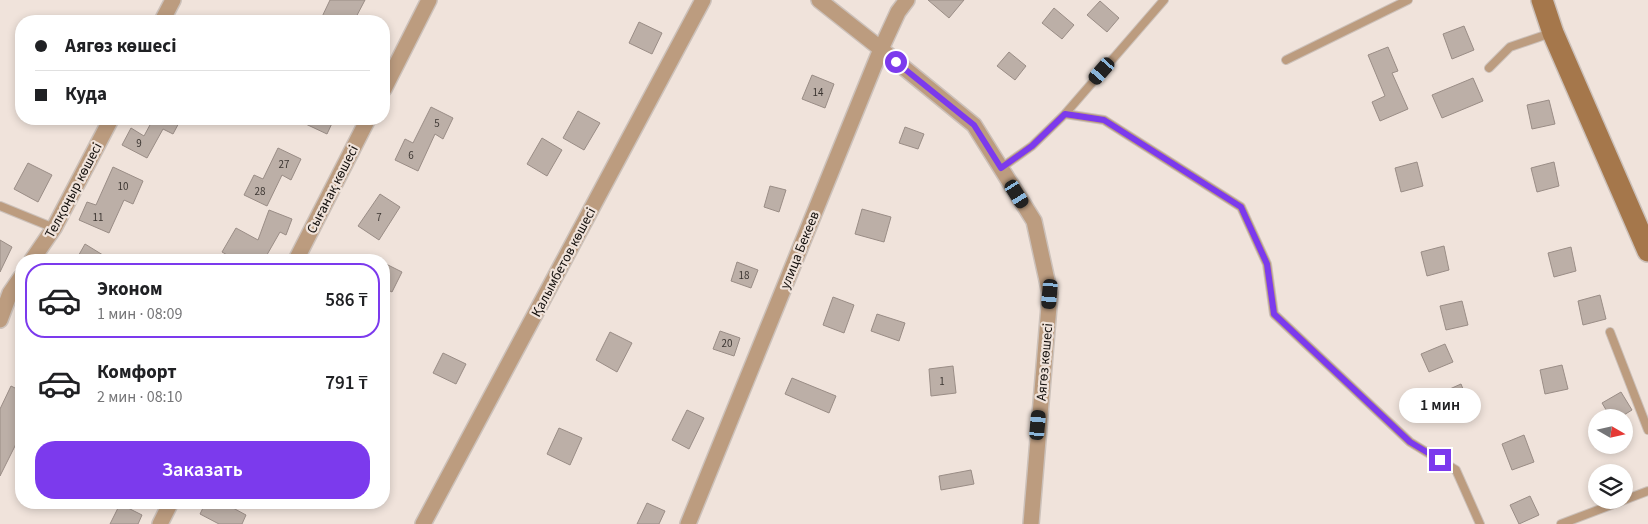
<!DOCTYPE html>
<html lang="ru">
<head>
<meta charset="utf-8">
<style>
	:root { --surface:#fff; --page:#f2f2f2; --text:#202124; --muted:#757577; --line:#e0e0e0; --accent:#7c3aed }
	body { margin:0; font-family:"Source Sans 3",sans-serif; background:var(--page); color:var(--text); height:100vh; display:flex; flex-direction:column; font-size:19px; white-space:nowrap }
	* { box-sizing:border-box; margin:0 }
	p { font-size:16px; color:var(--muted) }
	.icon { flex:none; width:28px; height:28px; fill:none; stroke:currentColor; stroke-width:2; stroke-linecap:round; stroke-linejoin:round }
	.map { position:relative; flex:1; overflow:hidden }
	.side { position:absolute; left:15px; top:254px; width:375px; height:255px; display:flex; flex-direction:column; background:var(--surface); border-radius:20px; box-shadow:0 2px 8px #0003 }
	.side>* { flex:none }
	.banner { position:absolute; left:15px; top:15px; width:375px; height:110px; border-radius:20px; box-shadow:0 2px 8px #0003; display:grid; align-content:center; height:110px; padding:0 20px; background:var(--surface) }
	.needle { width:32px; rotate:99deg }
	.controls { position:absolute; left:1588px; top:409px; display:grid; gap:10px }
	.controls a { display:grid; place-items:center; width:45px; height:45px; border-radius:50%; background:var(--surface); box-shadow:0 2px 8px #0003; font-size:25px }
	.end { position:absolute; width:22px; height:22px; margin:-11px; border:6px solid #7c3aed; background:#fff; box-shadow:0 0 0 2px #fff }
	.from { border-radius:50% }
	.bubble { position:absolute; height:35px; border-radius:18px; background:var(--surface); box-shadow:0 2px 8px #0003; font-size:16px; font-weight:600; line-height:35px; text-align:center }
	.car { position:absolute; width:15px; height:30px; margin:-15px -8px; border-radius:6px; box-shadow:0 0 4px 1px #0007; background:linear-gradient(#222 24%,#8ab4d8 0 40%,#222 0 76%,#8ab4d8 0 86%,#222 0) }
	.banner b { display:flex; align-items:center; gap:18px; height:48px; font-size:19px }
	.banner b+b { border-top:1px solid var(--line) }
	.banner i { width:12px; height:12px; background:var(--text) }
	ul { padding:9px 0 0; list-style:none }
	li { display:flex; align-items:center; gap:15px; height:75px; margin:0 10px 8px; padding:0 10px; border:2px solid transparent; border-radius:20px }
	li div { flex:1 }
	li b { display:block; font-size:19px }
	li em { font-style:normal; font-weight:600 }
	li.on { border-color:var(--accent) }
	li>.icon { width:45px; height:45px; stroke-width:1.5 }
	.action { display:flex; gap:10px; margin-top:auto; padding:10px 20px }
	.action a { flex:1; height:58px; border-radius:20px; background:var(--accent); color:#fff; font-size:20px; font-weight:600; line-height:58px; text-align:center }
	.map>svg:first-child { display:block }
</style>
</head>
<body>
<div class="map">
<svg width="1648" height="524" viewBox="0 0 1648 524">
	<rect width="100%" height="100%" fill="#f0e3db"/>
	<path fill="#bcafa7" stroke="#9a8d86" d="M 330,0 L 365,0 L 354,21 L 320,21 Z
		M 928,0 L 964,0 L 949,18 Z
		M 1100,1 L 1119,18 L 1107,32 L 1087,15 Z
		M 1054,8 L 1074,25 L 1062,39 L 1042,23 Z
		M 639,22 L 662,33 L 652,54 L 629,43 Z
		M 1464,26 L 1474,50 L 1452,59 L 1443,34 Z
		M 1388,47 L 1398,71 L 1392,73 L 1408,109 L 1380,121 L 1372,102 L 1385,96 L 1368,55 Z
		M 1009,52 L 1026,66 L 1015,80 L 997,66 Z
		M 812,75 L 834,84 L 825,108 L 802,99 Z
		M 1473,78 L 1483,101 L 1442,118 L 1432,95 Z
		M 1549,100 L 1555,124 L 1532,129 L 1527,105 Z
		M 431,107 L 453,118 L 443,139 L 435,134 L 418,171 L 395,160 L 405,139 L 413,143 Z
		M 578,111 L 600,123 L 584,150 L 563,138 Z
		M 142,119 L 181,119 L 173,134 L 163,129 L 147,158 L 122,145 L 131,128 L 144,136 L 151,123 Z
		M 295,119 L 334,119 L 327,134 Z
		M 905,127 L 924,134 L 918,149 L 899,143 Z
		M 542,138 L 562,150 L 547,176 L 527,164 Z
		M 278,148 L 301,159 L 291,180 L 282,175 L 267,206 L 244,195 L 254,175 L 263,179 Z
		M 1417,162 L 1423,186 L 1401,192 L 1395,168 Z
		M 1554,162 L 1559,186 L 1537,192 L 1531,168 Z
		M 28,163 L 52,175 L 38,202 L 14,189 Z
		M 113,167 L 143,181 L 133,204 L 124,200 L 109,233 L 79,220 L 87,202 L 96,205 Z
		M 770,186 L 786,190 L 779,212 L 764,207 Z
		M 380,194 L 400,207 L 379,240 L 358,226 Z
		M 862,209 L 891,217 L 884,242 L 855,234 Z
		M 269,210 L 292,219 L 286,235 L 280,232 L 264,260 L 236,260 L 222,252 L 236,228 L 258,240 Z
		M 0,240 L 12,247 L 0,272 Z
		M 85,244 L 111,260 L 76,260 Z
		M 1444,246 L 1449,270 L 1427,276 L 1421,252 Z
		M 1571,247 L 1576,271 L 1554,277 L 1548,253 Z
		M 737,262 L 758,270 L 751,288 L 731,281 Z
		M 384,263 L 402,272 L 392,292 L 384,288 Z
		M 1600,295 L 1606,319 L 1583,325 L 1578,301 Z
		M 833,297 L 854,305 L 844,333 L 823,325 Z
		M 1462,301 L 1468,325 L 1446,330 L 1440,306 Z
		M 877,314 L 905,323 L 899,341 L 871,331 Z
		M 720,331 L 740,338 L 734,356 L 713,349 Z
		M 610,332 L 632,343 L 617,372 L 596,360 Z
		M 1445,344 L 1453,362 L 1429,372 L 1421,354 Z
		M 443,353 L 466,364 L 456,384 L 433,373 Z
		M 1562,365 L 1568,389 L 1545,394 L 1540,370 Z
		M 953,366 L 956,393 L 931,396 L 929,369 Z
		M 792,378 L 836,396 L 829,413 L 785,394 Z
		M 1461,384 L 1472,411 L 1445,422 L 1434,396 Z
		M 11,386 L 21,391 L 21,434 L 0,476 L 0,409 Z
		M 1621,392 L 1632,410 L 1619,418 L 1611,418 L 1602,403 Z
		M 687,410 L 704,418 L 689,449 L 672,440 Z
		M 559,428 L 582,438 L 570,465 L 547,454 Z
		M 1524,435 L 1534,462 L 1512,470 L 1502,444 Z
		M 971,470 L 974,484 L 941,490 L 939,476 Z
		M 1530,496 L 1539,515 L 1519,524 L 1510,505 Z
		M 206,502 L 222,502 L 246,515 L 242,524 L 219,524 L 200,514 Z
		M 647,503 L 665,511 L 659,524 L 637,524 Z
		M 120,504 L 142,515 L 138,524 L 110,524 Z"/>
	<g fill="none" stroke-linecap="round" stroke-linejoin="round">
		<defs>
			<path id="lane" d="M 1286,60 L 1408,0
				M 1489,68 L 1510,47 L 1551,33
				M 1065,114 L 1104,120 L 1241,207 L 1267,264 L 1274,314 L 1410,442 L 1456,470 L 1480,524
				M 1001,168 L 1032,146 L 1065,114 L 1164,0
				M 0,206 L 54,228
				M 1610,332 L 1648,430
				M 1561,524 L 1648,491"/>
			<path id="street" d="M 907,0 L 898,12 L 881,49 L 974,125 L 1034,221 L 1050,294 L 1031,524
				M 162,21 L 173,0
				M 384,89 L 429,0
				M 32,260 L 54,228 L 111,119
				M 296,260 L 368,119
				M 0,320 L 10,293 L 21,277
				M 160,524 L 171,502
				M 423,524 L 703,0
				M 688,524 L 881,49 L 819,0"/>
			<path id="secondary" d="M 1542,0 L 1553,33 L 1648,251"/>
		</defs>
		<use href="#lane" stroke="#ccc1ba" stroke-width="10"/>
		<use href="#street" stroke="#ccc1ba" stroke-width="18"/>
		<use href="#secondary" stroke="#ccc1ba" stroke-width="24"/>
		<use href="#lane" stroke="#bc9c7f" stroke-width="8"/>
		<use href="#street" stroke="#bc9c7f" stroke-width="15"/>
		<use href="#secondary" stroke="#a5774b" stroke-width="21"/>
	</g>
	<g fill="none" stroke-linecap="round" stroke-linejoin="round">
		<path stroke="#7c3aed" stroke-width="6" d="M 896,62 L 974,125 L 1001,168 L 1032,146 L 1065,114 L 1104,120 L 1241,207 L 1267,264 L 1274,314 L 1410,442 L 1440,460"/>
	</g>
	<g text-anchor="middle" stroke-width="4.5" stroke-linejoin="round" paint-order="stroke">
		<g font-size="11" fill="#3c3632">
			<text x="818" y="96">14</text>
			<text x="437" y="127">5</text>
			<text x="139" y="147">9</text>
			<text x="411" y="159">6</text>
			<text x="284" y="168">27</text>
			<text x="123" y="190">10</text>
			<text x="260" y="195">28</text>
			<text x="98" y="221">11</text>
			<text x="379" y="221">7</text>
			<text x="744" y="279">18</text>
			<text x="727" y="347">20</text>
			<text x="942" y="385">1</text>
		</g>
		<g font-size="14" fill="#120e0b" stroke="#f0e3db">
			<text transform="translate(332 189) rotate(-63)" y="5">Сығанақ көшесі</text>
			<text transform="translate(73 190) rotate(-62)" y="5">Телқоңыр көшесі</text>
			<text transform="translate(799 250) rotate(-68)" y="5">улица Бекеев</text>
			<text transform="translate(563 262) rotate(-62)" y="5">Қалымбетов көшесі</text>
			<text transform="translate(1044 362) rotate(-85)" y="5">Аягөз көшесі</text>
		</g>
	</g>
</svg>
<div class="controls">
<a><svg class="needle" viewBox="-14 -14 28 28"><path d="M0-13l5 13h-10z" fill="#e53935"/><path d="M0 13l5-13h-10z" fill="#757577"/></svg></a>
<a><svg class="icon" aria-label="layers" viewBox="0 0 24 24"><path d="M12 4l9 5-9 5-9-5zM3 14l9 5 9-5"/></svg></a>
</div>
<i class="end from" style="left:896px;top:62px"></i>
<i class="end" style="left:1440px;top:460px"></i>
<div class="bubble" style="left:1399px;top:388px;width:82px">1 мин</div>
<i class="car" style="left:1102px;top:71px;rotate:221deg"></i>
<i class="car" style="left:1017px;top:194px;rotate:148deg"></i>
<i class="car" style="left:1050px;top:294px;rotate:185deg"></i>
<i class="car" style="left:1038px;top:425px;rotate:5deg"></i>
<div class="banner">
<b><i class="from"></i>Аягөз көшесі</b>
<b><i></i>Куда</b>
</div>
<section class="side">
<ul>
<li class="on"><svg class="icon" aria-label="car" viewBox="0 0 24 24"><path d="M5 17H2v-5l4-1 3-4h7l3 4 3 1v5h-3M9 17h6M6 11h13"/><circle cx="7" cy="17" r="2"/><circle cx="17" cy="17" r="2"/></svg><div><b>Эконом</b><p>1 мин · 08:09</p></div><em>586 ₸</em></li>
<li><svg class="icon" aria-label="car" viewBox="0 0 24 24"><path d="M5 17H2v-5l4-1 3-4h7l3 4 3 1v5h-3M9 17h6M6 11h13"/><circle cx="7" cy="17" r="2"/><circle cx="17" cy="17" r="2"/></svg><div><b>Комфорт</b><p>2 мин · 08:10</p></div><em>791 ₸</em></li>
</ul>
<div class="action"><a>Заказать</a></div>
</section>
</div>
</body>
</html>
